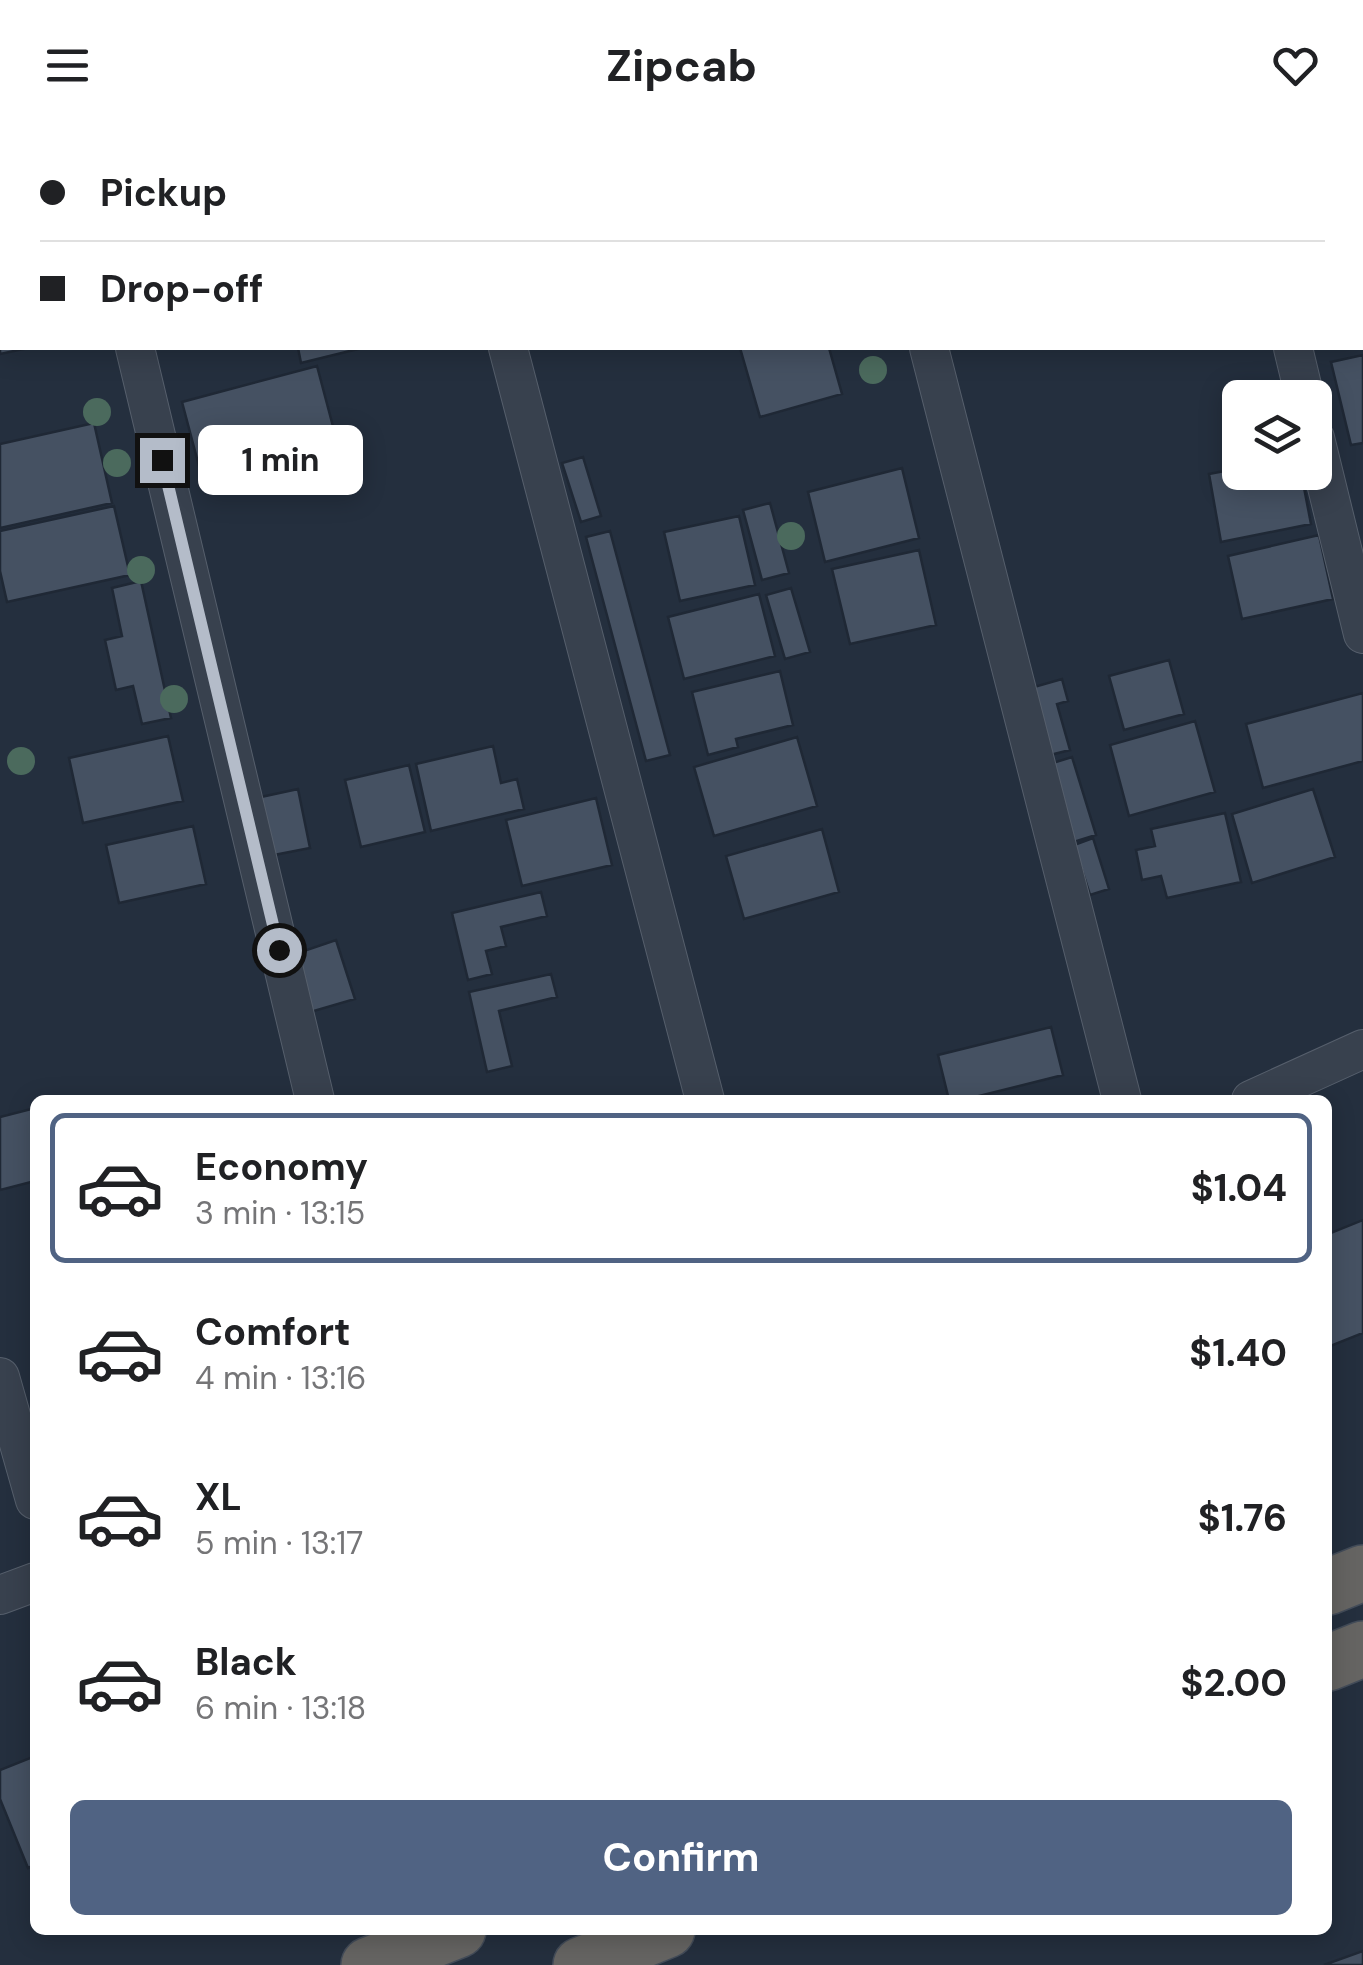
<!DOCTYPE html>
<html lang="en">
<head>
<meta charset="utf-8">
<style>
	:root { --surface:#fff; --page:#f2f2f2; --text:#202124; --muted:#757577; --line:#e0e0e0; --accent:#506383 }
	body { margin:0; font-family:"DM Sans",sans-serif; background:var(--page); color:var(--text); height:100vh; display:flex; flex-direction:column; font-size:38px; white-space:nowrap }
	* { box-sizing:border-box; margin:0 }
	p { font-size:32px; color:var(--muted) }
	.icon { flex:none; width:55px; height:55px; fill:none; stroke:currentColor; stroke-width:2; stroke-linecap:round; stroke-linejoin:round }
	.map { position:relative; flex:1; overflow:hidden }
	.details { position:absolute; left:30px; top:965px; width:1302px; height:840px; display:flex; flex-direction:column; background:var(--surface); border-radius:15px; box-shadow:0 5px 25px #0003 }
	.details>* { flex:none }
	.hud { position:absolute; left:0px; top:0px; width:1365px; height:220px; box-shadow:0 5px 25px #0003; display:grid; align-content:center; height:220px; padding:0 40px; background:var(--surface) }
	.buttons { position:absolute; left:1222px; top:250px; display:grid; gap:20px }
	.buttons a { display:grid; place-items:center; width:110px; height:110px; border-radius:15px; background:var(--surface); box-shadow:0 5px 25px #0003; font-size:50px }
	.end { position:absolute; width:45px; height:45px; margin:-22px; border:12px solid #b4bcc9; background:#111; box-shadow:0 0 0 5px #111 }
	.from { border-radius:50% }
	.bubble { position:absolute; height:70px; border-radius:15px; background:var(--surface); box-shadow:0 5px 25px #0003; font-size:32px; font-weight:700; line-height:70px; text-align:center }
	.hud b { display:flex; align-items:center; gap:35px; height:95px; font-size:38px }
	.hud b+b { border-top:2px solid var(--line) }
	.hud i { width:25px; height:25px; background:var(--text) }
	ul { padding:18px 0 0; list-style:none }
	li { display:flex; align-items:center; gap:30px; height:150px; margin:0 20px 15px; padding:0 20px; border:5px solid transparent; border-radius:15px }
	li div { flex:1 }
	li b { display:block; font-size:38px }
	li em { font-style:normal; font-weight:700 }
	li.current { border-color:var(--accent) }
	li>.icon { width:90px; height:90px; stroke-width:1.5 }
	.cta { display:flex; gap:20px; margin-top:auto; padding:20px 40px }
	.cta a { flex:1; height:115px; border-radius:15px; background:var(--accent); color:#fff; font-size:40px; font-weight:700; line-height:115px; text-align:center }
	header { display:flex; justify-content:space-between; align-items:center; height:130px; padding:0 40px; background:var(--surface); font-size:45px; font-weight:700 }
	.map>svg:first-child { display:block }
</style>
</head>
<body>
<header><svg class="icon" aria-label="menu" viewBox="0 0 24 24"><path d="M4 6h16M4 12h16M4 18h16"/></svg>Zipcab<svg class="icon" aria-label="heart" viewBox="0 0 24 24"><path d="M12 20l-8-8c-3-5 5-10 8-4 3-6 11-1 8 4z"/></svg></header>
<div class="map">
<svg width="1363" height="1835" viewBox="0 0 1363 1835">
	<rect width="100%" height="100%" fill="#242f3e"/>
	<path fill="#455162" stroke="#1f2835" stroke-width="2.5" d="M 0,138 L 2,218 L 28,218 L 0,224 Z
		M 298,218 L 362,218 L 301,233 Z
		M 740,218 L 829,218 L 842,264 L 760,287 Z
		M 1363,225 L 1363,313 L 1351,315 L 1331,232 Z
		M 317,236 L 335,304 L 200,340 L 182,272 Z
		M 94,293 L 112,373 L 0,398 L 0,314 Z
		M 583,327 L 601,386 L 581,392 L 562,333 Z
		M 902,338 L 919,408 L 825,432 L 808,362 Z
		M 1240,338 L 1240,342 L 1301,342 L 1311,394 L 1221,412 L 1209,344 Z
		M 770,373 L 789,443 L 762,450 L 743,380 Z
		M 114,376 L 130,445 L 7,472 L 0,441 L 0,401 Z
		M 739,386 L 755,455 L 680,471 L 664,402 Z
		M 610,401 L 670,625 L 646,631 L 586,407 Z
		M 1319,405 L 1333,469 L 1242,489 L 1228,426 Z
		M 919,420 L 936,495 L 850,514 L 832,439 Z
		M 141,451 L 171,588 L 142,594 L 133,556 L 116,560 L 105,510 L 122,506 L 112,458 Z
		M 791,458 L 810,522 L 785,529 L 766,465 Z
		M 759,464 L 775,526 L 684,549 L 668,487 Z
		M 1169,530 L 1184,584 L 1124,600 L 1109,546 Z
		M 780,541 L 793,595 L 736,609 L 738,617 L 708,625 L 692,562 Z
		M 1062,549 L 1068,571 L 1057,574 L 1070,620 L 1038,628 L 1020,561 Z
		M 1363,563 L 1363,631 L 1263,658 L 1246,594 Z
		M 1195,591 L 1215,662 L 1129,686 L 1110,615 Z
		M 168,606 L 183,671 L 83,693 L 69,628 Z
		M 797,607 L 817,676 L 714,706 L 694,637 Z
		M 493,616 L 501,653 L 517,649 L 524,679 L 431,701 L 416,634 Z
		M 1072,627 L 1096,705 L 1064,715 L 1040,637 Z
		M 409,635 L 425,702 L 361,717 L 345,650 Z
		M 298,659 L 310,718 L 274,725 L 261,667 Z
		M 1313,659 L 1335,727 L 1252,753 L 1232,684 Z
		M 596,668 L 612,735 L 522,756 L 506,690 Z
		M 1225,683 L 1241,752 L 1167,768 L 1161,746 L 1142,750 L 1136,720 L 1155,716 L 1151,699 Z
		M 193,696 L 206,754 L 119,773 L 106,715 Z
		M 822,699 L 839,762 L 744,789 L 726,726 Z
		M 1093,708 L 1109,759 L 1090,765 L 1074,715 Z
		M 541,762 L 547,786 L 501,797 L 506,816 L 486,821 L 492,844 L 468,850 L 452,783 Z
		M 336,810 L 355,869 L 307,883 L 289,826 Z
		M 551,844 L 557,867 L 499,881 L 512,936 L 487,942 L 469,862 Z
		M 1051,897 L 1063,945 L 963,970 L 949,970 L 938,925 Z
		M 35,978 L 35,1051 L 0,1060 L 0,987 Z
		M 1363,1090 L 1363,1203 L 1328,1217 L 1328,1104 Z
		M 35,1626 L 35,1735 L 28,1738 L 0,1669 L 0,1640 Z
		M 1363,1821 L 1363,1835 L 1324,1835 Z"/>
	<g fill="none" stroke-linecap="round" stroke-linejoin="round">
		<defs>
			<path id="minor" d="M 452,0 L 452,2
				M 873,0 L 874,2
				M 1240,0 L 1240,2
				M 294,2 L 303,0
				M 0,78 L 2,77
				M 135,218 L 315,970
				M 508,218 L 705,970
				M 929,218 L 1122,970
				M 1293,218 L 1305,268
				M 1315,308 L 1363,504
				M 1251,970 L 1363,919
				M 0,1247 L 35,1370
				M 0,1465 L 35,1452"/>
			<path id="trunk" d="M 1328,1457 L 1363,1443
				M 1328,1533 L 1363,1519
				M 369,1835 L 458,1800
				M 581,1835 L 667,1800"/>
		</defs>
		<use href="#minor" stroke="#565f6c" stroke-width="40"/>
		<use href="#trunk" stroke="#434c59" stroke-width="58"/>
		<use href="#minor" stroke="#38414e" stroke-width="38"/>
		<use href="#trunk" stroke="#656462" stroke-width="55"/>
	</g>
	<g fill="#4b6a5d">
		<circle cx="873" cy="240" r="14"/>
		<circle cx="97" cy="282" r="14"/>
		<circle cx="117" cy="333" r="14"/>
		<circle cx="791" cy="406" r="14"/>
		<circle cx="141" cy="440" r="14"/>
		<circle cx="174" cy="569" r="14"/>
		<circle cx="21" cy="631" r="14"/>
	</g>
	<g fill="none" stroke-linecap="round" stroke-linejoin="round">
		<path stroke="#b4bcc9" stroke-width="12" d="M 162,330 L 279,820"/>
	</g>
</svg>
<div class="buttons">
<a><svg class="icon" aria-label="layers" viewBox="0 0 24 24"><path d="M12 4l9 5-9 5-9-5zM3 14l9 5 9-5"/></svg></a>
</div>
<i class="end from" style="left:279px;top:820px"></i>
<i class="end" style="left:162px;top:330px"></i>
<div class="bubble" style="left:198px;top:295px;width:165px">1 min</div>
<div class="hud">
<b><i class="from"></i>Pickup</b>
<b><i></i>Drop-off</b>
</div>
<section class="details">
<ul>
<li class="current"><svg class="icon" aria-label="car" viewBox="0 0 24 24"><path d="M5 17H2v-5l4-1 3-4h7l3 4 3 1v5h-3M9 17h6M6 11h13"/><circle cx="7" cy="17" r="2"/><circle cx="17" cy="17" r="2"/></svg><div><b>Economy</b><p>3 min · 13:15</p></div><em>$1.04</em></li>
<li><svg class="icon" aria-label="car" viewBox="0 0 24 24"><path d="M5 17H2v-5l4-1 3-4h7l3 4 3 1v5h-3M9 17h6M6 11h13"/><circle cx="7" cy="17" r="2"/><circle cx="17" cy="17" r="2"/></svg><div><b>Comfort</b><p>4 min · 13:16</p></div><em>$1.40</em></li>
<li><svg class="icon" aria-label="car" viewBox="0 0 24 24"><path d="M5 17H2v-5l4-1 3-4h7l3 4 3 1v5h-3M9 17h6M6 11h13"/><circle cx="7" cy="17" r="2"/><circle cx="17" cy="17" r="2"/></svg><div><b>XL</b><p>5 min · 13:17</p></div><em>$1.76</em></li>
<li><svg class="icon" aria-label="car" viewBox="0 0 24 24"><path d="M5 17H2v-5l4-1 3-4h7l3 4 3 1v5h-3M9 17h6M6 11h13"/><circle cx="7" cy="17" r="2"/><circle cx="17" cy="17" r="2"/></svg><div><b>Black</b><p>6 min · 13:18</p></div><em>$2.00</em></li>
</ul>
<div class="cta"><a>Confirm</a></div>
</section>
</div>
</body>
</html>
